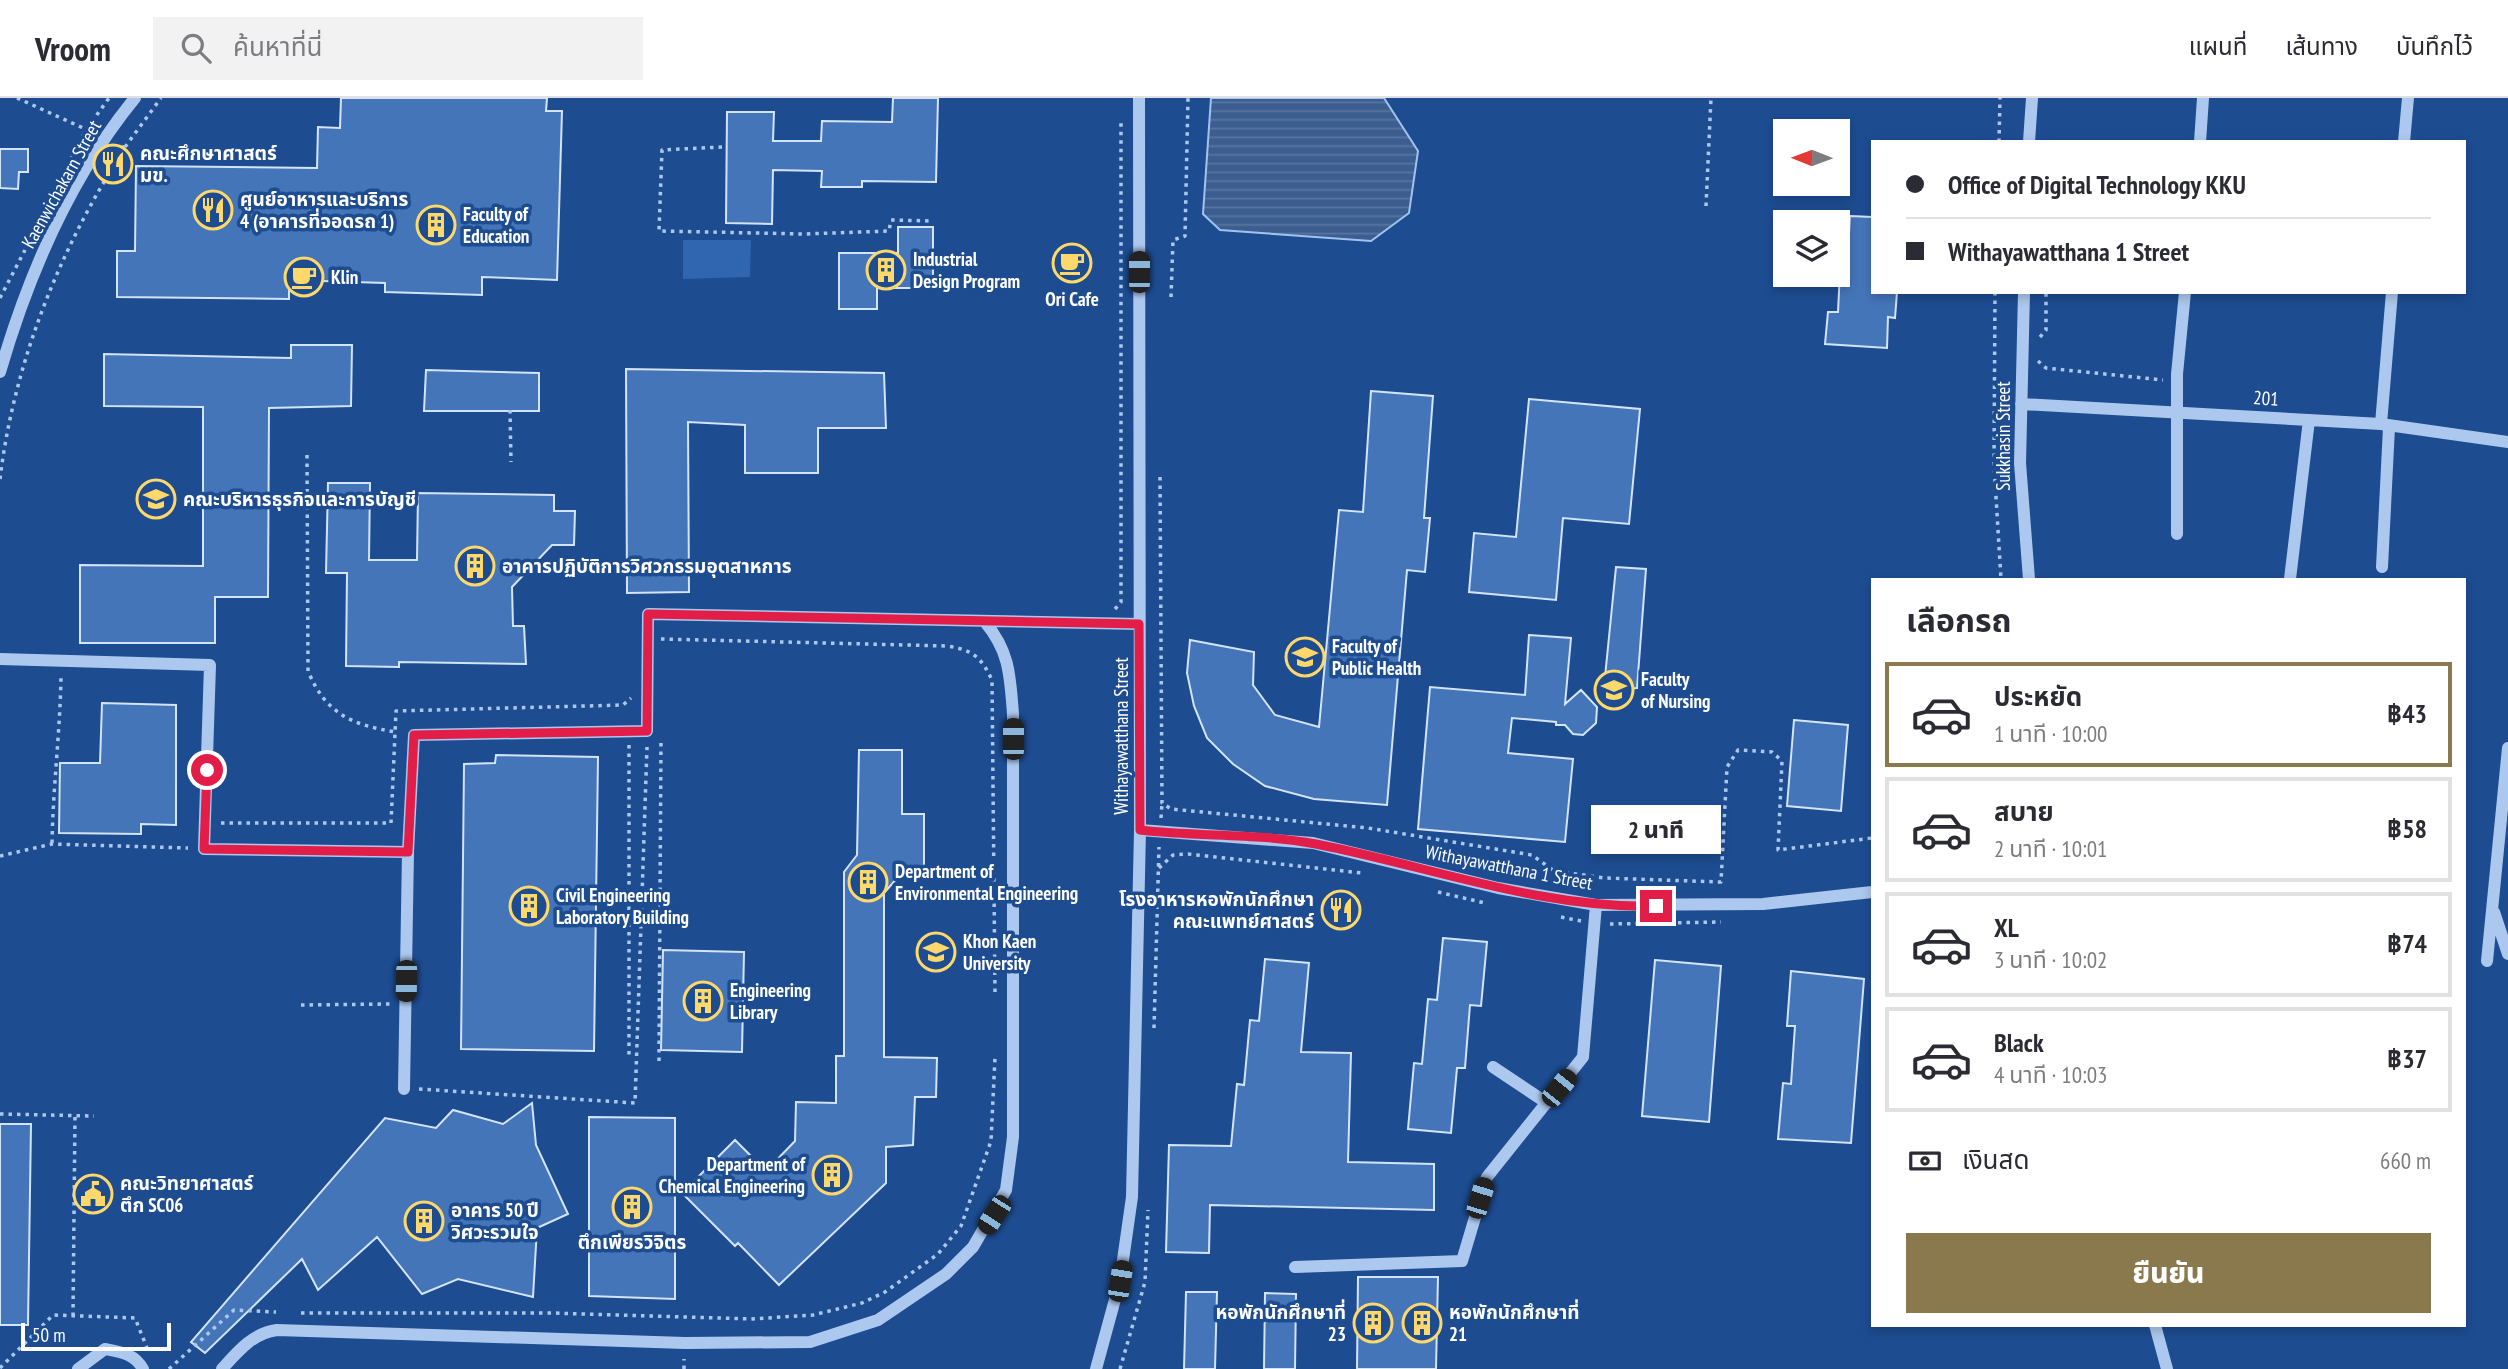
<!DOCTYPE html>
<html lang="th">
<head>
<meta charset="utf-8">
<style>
	:root { --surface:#fff; --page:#f2f2f3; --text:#2b2b33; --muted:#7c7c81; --line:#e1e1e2; --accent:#8a794c }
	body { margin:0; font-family:"PT Sans Narrow","Noto Sans Thai",sans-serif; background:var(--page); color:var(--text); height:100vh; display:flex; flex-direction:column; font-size:26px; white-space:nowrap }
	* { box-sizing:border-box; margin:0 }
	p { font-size:23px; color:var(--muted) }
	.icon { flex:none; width:38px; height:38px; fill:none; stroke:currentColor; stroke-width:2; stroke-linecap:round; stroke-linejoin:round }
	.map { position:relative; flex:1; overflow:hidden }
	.side { position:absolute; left:1871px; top:480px; width:595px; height:749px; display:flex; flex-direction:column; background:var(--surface); border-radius:0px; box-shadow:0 4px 10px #0003 }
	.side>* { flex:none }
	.top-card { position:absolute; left:1871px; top:42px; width:595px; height:154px; border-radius:0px; box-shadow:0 4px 10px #0003; display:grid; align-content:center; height:154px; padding:0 35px; background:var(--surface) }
	.needle { width:46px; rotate:271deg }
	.tools { position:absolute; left:1773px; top:21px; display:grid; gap:14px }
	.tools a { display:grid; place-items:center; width:77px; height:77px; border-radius:0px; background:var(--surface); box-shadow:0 4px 10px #0003; font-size:35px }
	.scale { position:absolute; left:21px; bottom:18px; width:150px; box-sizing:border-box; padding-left:7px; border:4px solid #fff; border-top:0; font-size:19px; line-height:24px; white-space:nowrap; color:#fff; -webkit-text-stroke:5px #1d4c91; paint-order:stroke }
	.end { position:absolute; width:32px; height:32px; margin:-16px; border:9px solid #e11d48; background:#fff; box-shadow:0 0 0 4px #fff }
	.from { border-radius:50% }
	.bubble { position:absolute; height:49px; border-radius:0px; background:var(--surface); box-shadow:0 4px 10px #0003; font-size:23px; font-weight:800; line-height:49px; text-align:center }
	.car { position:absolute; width:21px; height:42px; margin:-21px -10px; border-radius:9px; box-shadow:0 0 5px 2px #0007; background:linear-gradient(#222 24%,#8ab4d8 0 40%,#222 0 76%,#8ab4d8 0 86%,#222 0) }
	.top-card b { display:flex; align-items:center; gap:24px; height:66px; font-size:26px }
	.top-card b+b { border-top:2px solid var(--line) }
	.top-card i { width:18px; height:18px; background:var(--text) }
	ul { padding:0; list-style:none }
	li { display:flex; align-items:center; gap:21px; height:105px; margin:0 14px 10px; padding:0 21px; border:4px solid var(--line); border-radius:0px }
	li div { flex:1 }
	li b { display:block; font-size:26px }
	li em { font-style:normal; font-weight:800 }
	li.current { border-color:var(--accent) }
	li>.icon { width:63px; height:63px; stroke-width:1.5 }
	h2 { padding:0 35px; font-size:32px; line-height:84px }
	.pay { display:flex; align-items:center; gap:18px; height:77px; padding:0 35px; font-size:26px }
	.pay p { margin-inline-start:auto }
	.button { display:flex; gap:14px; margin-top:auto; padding:14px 35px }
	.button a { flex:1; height:80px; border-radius:0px; background:var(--accent); color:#fff; font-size:28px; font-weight:800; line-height:80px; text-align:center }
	header { display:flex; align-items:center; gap:42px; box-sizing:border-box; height:98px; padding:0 35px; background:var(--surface); border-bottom:2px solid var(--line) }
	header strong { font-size:33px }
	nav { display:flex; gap:38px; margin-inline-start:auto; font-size:24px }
	.search { width:490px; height:63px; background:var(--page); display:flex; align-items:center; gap:18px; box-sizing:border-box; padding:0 24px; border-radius:0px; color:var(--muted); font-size:26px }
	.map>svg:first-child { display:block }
</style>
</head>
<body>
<header>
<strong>Vroom</strong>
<div class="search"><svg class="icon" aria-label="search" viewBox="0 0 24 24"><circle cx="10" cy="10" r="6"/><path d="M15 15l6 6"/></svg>ค้นหาที่นี่</div>
<nav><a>แผนที่</a><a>เส้นทาง</a><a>บันทึกไว้</a></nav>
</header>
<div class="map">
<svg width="2508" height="1271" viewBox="0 0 2508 1271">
	<defs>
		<pattern id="water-rules" width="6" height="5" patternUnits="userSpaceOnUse" patternTransform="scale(1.75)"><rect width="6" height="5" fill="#3b5d8f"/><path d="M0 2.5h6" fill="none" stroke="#5875a0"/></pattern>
	</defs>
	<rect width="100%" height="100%" fill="#1d4c91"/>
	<path fill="#3065af" d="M 683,142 L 751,142 L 750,179 L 683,181 Z"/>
	<path fill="url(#water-rules)" stroke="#a0c3f0" stroke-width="2" d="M 1211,0 L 1384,0 L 1418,53 L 1409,115 L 1371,143 L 1220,132 L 1203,116 Z"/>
	<path fill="#4575b9" stroke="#d3e3fa" stroke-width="2" d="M 341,0 L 547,0 L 546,13 L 562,13 L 557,182 L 482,179 L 482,197 L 385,194 L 385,185 L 289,182 L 289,201 L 117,199 L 117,153 L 135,153 L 136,68 L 317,70 L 318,29 L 340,30 Z
		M 893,0 L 938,0 L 936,84 L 862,83 L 862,89 L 821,89 L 822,73 L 773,72 L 772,126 L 726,125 L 727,14 L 774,14 L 773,43 L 821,43 L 822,23 L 892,24 Z
		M 0,51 L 28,51 L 28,74 L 19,74 L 18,91 L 0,90 Z
		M 1850,118 L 1872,119 L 1872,194 L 1897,194 L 1895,220 L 1888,219 L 1887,250 L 1825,246 L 1828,214 L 1838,214 L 1841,152 L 1848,153 Z
		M 898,129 L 933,129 L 933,190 L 877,190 L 877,211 L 839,211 L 839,155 L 898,155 Z
		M 291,247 L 352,247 L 351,308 L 269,310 L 268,499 L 215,499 L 215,545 L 80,545 L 80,467 L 203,468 L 203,309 L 104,308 L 104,256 L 291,260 Z
		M 626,271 L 884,275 L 886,330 L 818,330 L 818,375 L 745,375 L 745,327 L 688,324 L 689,494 L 627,495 Z
		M 426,272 L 539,275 L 539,313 L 424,313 Z
		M 1371,293 L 1433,298 L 1424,420 L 1430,420 L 1425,474 L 1407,472 L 1387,707 L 1314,701 L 1265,688 L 1233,666 L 1207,640 L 1194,608 L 1187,575 L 1190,542 L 1254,554 L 1253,587 L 1275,617 L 1319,629 L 1339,412 L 1363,414 Z
		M 1529,301 L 1640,311 L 1629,426 L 1563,420 L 1556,502 L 1469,494 L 1474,435 L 1516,439 Z
		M 328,385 L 370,385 L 369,462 L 417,462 L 418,395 L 554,397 L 554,413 L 575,413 L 574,447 L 552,447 L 512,489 L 513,528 L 524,528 L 526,566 L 399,564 L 399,569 L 346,568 L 347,475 L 326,475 Z
		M 1616,469 L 1646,471 L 1637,590 L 1622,591 L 1614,580 L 1604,589 Z
		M 1529,537 L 1571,540 L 1565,606 L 1581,592 L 1597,609 L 1596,625 L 1583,637 L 1573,636 L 1565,627 L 1556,627 L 1556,624 L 1512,620 L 1508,655 L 1573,661 L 1565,744 L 1418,731 L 1430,589 L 1525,597 Z
		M 102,605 L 176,607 L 176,727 L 141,726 L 141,736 L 59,735 L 60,665 L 100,665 Z
		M 1794,622 L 1848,627 L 1841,713 L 1787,708 Z
		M 859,652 L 902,652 L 902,716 L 924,716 L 924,769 L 907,769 L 884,795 L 884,959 L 937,960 L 936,999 L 915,999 L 913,1047 L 886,1049 L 886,1085 L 779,1187 L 738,1145 L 735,1148 L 682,1095 L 735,1042 L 766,1073 L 795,1043 L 796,1004 L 836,1005 L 836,958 L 844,958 L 844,774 L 857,757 Z
		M 496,657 L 598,659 L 594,953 L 461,951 L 464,666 L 495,665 Z
		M 1443,840 L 1487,844 L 1481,908 L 1470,907 L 1465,970 L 1457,970 L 1451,1035 L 1408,1031 L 1414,965 L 1422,966 L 1428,901 L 1437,902 Z
		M 663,852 L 744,854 L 742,954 L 661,952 Z
		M 1265,861 L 1309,865 L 1301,954 L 1351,955 L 1348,1064 L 1434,1066 L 1434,1112 L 1210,1107 L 1209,1155 L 1166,1154 L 1169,1047 L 1231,1048 L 1237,986 L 1244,987 L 1250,922 L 1259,923 Z
		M 1655,862 L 1721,868 L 1709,1024 L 1642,1018 Z
		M 1791,873 L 1864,881 L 1851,1045 L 1778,1041 L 1783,985 L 1791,986 L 1795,928 L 1787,928 Z
		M 532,1005 L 536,1047 L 568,1116 L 537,1130 L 533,1199 L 458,1181 L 422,1196 L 377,1139 L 318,1192 L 302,1161 L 205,1255 L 191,1244 L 385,1020 L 436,1030 L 453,1012 L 503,1026 Z
		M 589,1019 L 675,1020 L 675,1201 L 589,1198 Z
		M 0,1026 L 31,1026 L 28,1227 L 0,1227 Z
		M 1358,1179 L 1438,1179 L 1436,1271 L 1357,1271 Z
		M 1186,1194 L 1217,1194 L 1215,1271 L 1184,1271 Z
		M 1265,1195 L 1296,1196 L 1295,1271 L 1264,1271 Z"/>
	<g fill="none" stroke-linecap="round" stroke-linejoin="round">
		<path stroke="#adc8ee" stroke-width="3.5" stroke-dasharray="3.5 5" stroke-linecap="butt" d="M 17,0 L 92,34
			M 1999,44 L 2000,0
			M 125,49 L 161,0
			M 722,49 L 662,52 L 659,133 L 804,136 L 889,133 L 891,122 L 932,123
			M 71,61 L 86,32 L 109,0
			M 1706,108 L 1711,0
			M 1995,194 L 1994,366 L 2001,481
			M 1171,199 L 1173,142 L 1185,138 L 1188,0
			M 0,200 L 25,152
			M 2040,239 L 2046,232 L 2046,194
			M 2038,263 L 2046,270 L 2163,282
			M 510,312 L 511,364
			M 307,357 L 308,573 C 326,616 352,627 396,634
			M 1160,379 L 1162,705 L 1171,711 L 1368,730 L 1532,757 L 1554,773 L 1605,780 L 1721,784 L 1727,669 L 1738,652 L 1772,654 L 1782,663 L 1778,752 L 1872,740
			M 0,381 C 14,264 61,148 125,50 L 118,46
			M 1115,511 L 1121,504 L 1121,21
			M 661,541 L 947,548 C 973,552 981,559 992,582 L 995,895
			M 629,647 L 629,959
			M 1161,720 L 1162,705
			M 221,725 L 391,725 L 396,613 L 623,607 L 631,600
			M 52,745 C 53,689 60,635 61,579
			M 0,758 L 52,746 L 188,750
			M 1159,770 L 1173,757 L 1188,756 L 1362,775
			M 1438,794 L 1485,805
			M 1561,819 L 1581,823
			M 1610,826 L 1721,824
			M 301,907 L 390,906
			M 1154,930 L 1159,749
			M 659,963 L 661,643
			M 419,991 L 635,1005 L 647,649
			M 0,1016 L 94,1018
			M 301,1215 L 552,1215 L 751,1221 L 813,1217 L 862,1205 L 885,1194 L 938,1156 L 961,1128 L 991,1043 L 995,959
			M 73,1218 L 75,1018
			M 0,1270 L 53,1217 L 135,1220 L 147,1250
			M 169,1271 L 234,1212 L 276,1214
			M 684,1271 L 684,1261
			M 1120,1271 L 1145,1184 L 1148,1112"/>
		<path stroke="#adc8ee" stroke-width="12" d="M 2029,44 L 2032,0
			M 2200,44 L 2203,0
			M 2404,44 L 2408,0
			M 2024,194 L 2020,365 L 2029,481
			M 0,274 C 28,178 71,78 135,0
			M 2021,306 L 2381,326 L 2508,344
			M 2381,326 L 2392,194
			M 2177,436 L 2177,276 L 2185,194
			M 2382,469 L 2389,329
			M 2290,481 L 2309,322
			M 0,561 L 210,567 L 204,751 L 408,754 L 414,637 L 647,633 L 648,516 L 1139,526
			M 1140,732 L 1313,745 L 1498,790 L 1596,807 L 1763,806 L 1872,794
			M 2494,814 L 2508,856
			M 2487,863 L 2508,650
			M 1493,969 L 1547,1005
			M 404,991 L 408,754
			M 1295,1169 L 1462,1163 L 1487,1079 L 1583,959 L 1596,807
			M 2155,1227 L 2167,1271
			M 78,1271 L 105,1251 C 121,1254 135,1256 143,1271
			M 222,1271 C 238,1253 253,1235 277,1232 L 685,1245 L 810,1244 L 878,1222 L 946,1176 L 973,1149 L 1006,1092 L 1013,1039 L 1013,616 C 1010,578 1010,554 985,524
			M 1096,1271 L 1120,1183 L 1132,1099 L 1140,732 L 1139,0"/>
	</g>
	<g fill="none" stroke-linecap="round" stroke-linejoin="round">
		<path stroke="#e11d48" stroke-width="9" d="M 207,672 L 204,751 L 408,754 L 414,637 L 647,633 L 648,516 L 1139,526 L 1140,732 C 1198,739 1259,735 1316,746 C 1429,768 1540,811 1656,808"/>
	</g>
	<defs>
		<symbol id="restaurant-ring" viewBox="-11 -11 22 22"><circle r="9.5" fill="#1d4c91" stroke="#fed86b" stroke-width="1.5"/><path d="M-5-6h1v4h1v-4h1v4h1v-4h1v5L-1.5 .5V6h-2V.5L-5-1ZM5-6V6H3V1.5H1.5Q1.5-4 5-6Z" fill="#fed86b"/></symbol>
		<symbol id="building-ring" viewBox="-11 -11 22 22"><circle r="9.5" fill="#1d4c91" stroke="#fed86b" stroke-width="1.5"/><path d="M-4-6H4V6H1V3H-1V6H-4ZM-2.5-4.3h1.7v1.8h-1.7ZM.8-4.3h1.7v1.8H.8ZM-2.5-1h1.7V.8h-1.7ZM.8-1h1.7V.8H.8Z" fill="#fed86b"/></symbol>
		<symbol id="cafe-ring" viewBox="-11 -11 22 22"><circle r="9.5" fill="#1d4c91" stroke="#fed86b" stroke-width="1.5"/><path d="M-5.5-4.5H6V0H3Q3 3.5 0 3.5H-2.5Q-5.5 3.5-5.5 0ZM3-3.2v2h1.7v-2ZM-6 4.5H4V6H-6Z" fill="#fed86b"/></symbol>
		<symbol id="university-ring" viewBox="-11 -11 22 22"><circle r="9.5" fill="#1d4c91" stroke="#fed86b" stroke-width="1.5"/><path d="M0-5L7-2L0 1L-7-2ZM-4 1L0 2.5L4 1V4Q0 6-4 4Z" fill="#fed86b"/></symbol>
		<symbol id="civic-ring" viewBox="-11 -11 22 22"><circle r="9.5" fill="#1d4c91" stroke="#fed86b" stroke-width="1.5"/><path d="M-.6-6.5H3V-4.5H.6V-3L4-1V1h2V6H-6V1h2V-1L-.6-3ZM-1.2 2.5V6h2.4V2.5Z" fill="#fed86b"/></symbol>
	</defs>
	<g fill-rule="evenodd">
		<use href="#restaurant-ring" x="91" y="44" width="44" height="44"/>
		<use href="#restaurant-ring" x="191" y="90" width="44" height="44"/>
		<use href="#building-ring" x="414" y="105" width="44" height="44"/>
		<use href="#cafe-ring" x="1050" y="143" width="44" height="44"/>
		<use href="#building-ring" x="864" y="150" width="44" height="44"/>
		<use href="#cafe-ring" x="282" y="157" width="44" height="44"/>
		<use href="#university-ring" x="134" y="379" width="44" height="44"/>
		<use href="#building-ring" x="453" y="446" width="44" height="44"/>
		<use href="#university-ring" x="1283" y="537" width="44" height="44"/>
		<use href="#university-ring" x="1592" y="570" width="44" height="44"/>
		<use href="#building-ring" x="846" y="762" width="44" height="44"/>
		<use href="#building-ring" x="507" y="786" width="44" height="44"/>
		<use href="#restaurant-ring" x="1319" y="790" width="44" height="44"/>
		<use href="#university-ring" x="914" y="832" width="44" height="44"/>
		<use href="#building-ring" x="681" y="881" width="44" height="44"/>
		<use href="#building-ring" x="810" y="1055" width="44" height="44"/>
		<use href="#civic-ring" x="71" y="1074" width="44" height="44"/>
		<use href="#building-ring" x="610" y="1087" width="44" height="44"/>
		<use href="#building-ring" x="402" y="1101" width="44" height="44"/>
		<use href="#building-ring" x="1351" y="1203" width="44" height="44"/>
		<use href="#building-ring" x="1400" y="1203" width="44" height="44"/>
	</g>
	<g text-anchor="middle" stroke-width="7" stroke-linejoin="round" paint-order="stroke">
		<g font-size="19" font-weight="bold" fill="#fff" stroke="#1d4c91" text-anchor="start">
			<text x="140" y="62">คณะศึกษาศาสตร์<tspan x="140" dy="22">มข.</tspan></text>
			<text x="240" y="108">ศูนย์อาหารและบริการ<tspan x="240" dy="22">4 (อาคารที่จอดรถ 1)</tspan></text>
			<text x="463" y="123">Faculty of<tspan x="463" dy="22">Education</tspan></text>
			<text x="913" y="168">Industrial<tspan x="913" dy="22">Design Program</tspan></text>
			<text x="331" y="186">Klin</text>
			<text x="1072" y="208" text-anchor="middle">Ori Cafe</text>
			<text x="183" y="408">คณะบริหารธุรกิจและการบัญชี</text>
			<text x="502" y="475">อาคารปฏิบัติการวิศวกรรมอุตสาหการ</text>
			<text x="1332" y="555">Faculty of<tspan x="1332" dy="22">Public Health</tspan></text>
			<text x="1641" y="588">Faculty<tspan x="1641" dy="22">of Nursing</tspan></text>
			<text x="895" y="780">Department of<tspan x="895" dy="22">Environmental Engineering</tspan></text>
			<text x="556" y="804">Civil Engineering<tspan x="556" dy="22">Laboratory Building</tspan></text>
			<text x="1314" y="808" text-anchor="end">โรงอาหารหอพักนักศึกษา<tspan x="1314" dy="22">คณะแพทย์ศาสตร์</tspan></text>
			<text x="963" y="850">Khon Kaen<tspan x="963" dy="22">University</tspan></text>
			<text x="730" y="899">Engineering<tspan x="730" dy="22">Library</tspan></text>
			<text x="805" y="1073" text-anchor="end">Department of<tspan x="805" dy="22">Chemical Engineering</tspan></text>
			<text x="120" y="1092">คณะวิทยาศาสตร์<tspan x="120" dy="22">ตึก SC06</tspan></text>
			<text x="451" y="1119">อาคาร 50 ปี<tspan x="451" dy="22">วิศวะรวมใจ</tspan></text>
			<text x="632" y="1151" text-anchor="middle">ตึกเพียรวิจิตร</text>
			<text x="1346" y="1221" text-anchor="end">หอพักนักศึกษาที่<tspan x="1346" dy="22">23</tspan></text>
			<text x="1449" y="1221">หอพักนักศึกษาที่<tspan x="1449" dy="22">21</tspan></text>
		</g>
		<g font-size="19" fill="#fff" stroke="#1d4c91">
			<text transform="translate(61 86) rotate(-61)" y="7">Kaenwichakarn Street</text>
			<text transform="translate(2266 300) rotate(4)" y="7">201</text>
			<text transform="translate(2003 338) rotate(-90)" y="7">Sukkhasin Street</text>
			<text transform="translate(1121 638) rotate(-90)" y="7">Withayawatthana Street</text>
			<text transform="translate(1509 769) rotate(11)" y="7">Withayawatthana 1 Street</text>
		</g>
	</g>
</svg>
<div class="tools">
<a><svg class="needle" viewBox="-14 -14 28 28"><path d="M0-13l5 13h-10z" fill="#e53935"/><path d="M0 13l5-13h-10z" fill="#7c7c81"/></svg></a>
<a><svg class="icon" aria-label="layers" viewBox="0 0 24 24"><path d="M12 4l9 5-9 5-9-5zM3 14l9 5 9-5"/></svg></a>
</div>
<div class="scale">50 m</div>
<i class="end from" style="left:207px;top:672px"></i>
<i class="end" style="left:1656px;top:808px"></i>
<div class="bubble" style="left:1591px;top:707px;width:130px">2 นาที</div>
<i class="car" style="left:1139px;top:174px;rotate:0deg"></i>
<i class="car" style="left:1013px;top:641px;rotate:0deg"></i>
<i class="car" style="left:406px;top:883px;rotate:181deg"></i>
<i class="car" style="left:1559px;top:990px;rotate:39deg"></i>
<i class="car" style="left:1480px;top:1100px;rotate:17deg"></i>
<i class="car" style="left:994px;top:1117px;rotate:213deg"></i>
<i class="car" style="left:1120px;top:1183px;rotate:9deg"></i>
<div class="top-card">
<b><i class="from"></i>Office of Digital Technology KKU</b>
<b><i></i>Withayawatthana 1 Street</b>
</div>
<section class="side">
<h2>เลือกรถ</h2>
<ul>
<li class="current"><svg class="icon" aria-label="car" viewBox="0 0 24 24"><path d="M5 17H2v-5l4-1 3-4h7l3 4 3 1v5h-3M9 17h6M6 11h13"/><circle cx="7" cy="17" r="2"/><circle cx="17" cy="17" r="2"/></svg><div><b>ประหยัด</b><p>1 นาที · 10:00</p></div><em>฿43</em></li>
<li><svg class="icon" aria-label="car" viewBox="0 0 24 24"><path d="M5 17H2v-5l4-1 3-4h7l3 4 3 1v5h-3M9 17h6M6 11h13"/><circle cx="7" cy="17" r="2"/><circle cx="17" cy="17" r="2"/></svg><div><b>สบาย</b><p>2 นาที · 10:01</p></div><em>฿58</em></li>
<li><svg class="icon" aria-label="car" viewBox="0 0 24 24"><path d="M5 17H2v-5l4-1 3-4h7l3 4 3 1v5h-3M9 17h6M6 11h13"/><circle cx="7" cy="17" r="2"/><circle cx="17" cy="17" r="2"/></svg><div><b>XL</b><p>3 นาที · 10:02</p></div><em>฿74</em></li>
<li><svg class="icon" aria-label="car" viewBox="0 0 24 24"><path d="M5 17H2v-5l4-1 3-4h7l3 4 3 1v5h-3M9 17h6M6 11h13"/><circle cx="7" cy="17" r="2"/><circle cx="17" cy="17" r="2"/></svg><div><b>Black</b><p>4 นาที · 10:03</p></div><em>฿37</em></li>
</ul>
<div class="pay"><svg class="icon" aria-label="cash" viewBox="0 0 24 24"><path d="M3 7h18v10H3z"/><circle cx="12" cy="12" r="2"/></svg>เงินสด<p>660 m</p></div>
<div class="button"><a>ยืนยัน</a></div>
</section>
</div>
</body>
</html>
